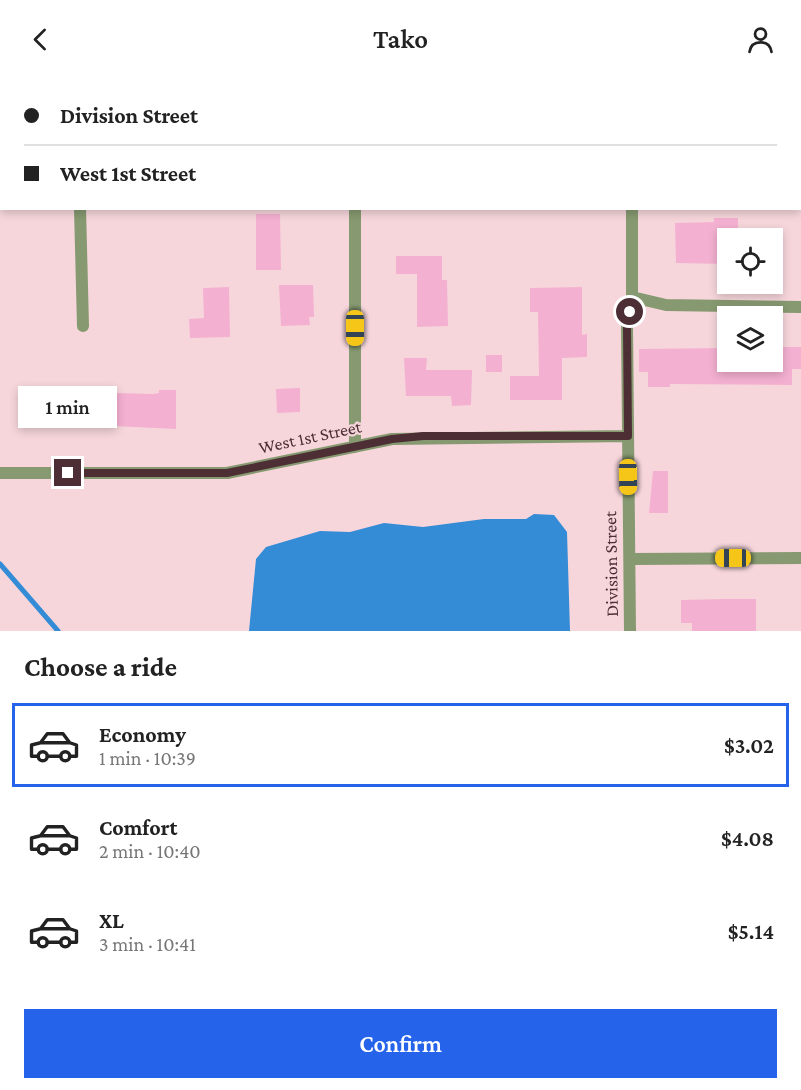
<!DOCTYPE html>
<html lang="en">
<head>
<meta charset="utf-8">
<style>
	:root { --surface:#fff; --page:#f2f2f2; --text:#222; --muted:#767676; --line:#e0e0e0; --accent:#2563eb }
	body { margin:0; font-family:"Crimson Pro",serif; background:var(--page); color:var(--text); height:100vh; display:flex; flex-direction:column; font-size:22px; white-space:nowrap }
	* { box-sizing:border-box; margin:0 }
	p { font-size:20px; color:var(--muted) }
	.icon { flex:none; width:33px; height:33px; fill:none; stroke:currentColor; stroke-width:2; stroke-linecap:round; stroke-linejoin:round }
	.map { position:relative; height:553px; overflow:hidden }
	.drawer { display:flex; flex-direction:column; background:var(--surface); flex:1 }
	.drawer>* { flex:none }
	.hud { position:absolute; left:0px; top:0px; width:801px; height:132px; box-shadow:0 3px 9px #0003; display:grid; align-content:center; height:132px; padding:0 24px; background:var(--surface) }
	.fabs { position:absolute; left:717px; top:150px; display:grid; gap:12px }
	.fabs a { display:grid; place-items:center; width:66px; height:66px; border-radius:0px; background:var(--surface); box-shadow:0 3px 9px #0003; font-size:30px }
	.end { position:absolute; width:27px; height:27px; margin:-14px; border:8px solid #4c2e34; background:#fff; box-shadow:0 0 0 3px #fff }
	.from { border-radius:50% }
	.bubble { position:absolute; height:42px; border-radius:0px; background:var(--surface); box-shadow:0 3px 9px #0003; font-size:20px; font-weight:600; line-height:42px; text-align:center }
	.car { position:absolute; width:18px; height:36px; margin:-18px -9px; border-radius:8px; box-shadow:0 0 4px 2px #0007; background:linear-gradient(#f5c518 24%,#345 0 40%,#f5c518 0 76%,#345 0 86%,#f5c518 0) }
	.hud b { display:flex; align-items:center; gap:21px; height:57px; font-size:22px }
	.hud b+b { border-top:2px solid var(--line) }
	.hud i { width:15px; height:15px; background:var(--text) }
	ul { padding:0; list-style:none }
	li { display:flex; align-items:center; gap:18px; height:84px; margin:0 12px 9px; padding:0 12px; border:3px solid transparent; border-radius:0px }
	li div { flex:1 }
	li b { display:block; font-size:22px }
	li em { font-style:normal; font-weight:600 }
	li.current { border-color:var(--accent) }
	li>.icon { width:54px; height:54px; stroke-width:1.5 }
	h2 { padding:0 24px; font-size:27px; line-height:72px }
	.primary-button { display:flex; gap:12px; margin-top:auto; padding:12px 24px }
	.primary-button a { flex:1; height:69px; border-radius:0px; background:var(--accent); color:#fff; font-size:24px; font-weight:600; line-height:69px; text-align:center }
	header { display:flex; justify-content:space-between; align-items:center; height:78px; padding:0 24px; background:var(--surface); font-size:27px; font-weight:600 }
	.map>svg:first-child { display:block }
</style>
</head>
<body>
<header><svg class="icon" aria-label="back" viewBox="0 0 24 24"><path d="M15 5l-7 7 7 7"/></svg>Tako<svg class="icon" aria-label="person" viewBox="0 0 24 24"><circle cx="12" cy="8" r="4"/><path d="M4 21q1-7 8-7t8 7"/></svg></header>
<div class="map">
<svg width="801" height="553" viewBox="0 0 801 553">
	<rect width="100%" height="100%" fill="#f6d6db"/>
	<path fill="#feb259" d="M 660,0 L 801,0 L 801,18 L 800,2 Z"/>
	<path fill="#348bd6" d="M 534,436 L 554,437 L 567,454 L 570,553 L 249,553 L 256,481 L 266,469 L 320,453 L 350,454 L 384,445 L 423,449 L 484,441 L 526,441 Z"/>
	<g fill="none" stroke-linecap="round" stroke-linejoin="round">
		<path stroke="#348bd6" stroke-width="5" d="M 0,486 L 58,553"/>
	</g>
	<path fill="#f4b0d1" d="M 256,136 L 280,136 L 281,192 L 256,192 Z
		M 714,140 L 738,140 L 738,160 L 728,160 L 728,186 L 676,185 L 675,145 L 714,144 Z
		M 396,178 L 442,178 L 442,202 L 447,202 L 448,248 L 417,249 L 417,196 L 396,196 Z
		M 279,207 L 313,207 L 314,239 L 309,239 L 310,247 L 281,248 Z
		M 229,209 L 230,259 L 190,260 L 189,241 L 204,240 L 203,210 Z
		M 582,209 L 582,257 L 587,256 L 587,279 L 562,280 L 562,322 L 510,322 L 510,298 L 539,298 L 538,234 L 530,234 L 530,210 Z
		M 772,269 L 801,269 L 801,291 L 792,291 L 792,307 L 670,306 L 670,309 L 648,309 L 648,294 L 639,294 L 639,271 L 728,270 L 728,284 L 772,284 Z
		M 486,277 L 502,277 L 502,294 L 486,294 Z
		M 404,280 L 427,280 L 426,292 L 472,292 L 471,327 L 452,328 L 451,318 L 406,318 Z
		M 300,310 L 300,334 L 277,335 L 276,311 Z
		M 159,312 L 176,312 L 176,351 L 114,348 L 114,315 L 153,316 L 159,315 Z
		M 653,393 L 668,393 L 668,435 L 649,435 Z
		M 724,521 L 756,521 L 756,553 L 692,553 L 692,545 L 681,545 L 681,522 Z"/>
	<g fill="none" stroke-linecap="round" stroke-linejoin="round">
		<path stroke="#869970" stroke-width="12" d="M 77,0 L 77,2
			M 355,0 L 355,2
			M 631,2 L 631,0
			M 80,130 L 83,248
			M 355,130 L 355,369
			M 632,219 L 666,227 L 801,229
			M 0,395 L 227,395 L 392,361 L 628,358
			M 630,481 L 801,480
			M 630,553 L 627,249 L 632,219 L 632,130"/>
	</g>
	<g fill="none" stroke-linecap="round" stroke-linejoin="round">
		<path stroke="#4c2e34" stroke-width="8" d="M 68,395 L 227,395 L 392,361 L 423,358 L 628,358 L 627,249 L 630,234"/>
	</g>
	<g text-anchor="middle" stroke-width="4.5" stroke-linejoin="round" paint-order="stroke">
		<g font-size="18" fill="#4c2e34" stroke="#f6d6db">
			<text transform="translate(310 359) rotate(-12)" y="6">West 1st Street</text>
			<text transform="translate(611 486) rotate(-91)" y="6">Division Street</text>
		</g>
	</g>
</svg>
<div class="fabs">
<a><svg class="icon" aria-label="locate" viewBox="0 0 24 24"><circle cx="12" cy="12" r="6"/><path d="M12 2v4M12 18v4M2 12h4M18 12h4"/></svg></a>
<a><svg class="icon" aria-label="layers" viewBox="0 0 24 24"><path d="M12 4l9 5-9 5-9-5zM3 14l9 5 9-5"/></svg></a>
</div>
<i class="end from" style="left:630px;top:234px"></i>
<i class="end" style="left:68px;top:395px"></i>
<div class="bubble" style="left:18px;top:308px;width:99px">1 min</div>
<i class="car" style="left:355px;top:250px;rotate:180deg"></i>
<i class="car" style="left:628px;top:399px;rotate:179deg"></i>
<i class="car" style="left:733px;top:480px;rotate:270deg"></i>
<div class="hud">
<b><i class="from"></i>Division Street</b>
<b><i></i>West 1st Street</b>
</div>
</div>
<section class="drawer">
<h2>Choose a ride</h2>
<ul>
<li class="current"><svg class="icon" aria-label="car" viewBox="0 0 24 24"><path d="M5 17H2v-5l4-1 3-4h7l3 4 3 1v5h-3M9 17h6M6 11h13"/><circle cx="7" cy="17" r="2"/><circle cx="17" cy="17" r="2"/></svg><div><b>Economy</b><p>1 min · 10:39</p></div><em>$3.02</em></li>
<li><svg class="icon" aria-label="car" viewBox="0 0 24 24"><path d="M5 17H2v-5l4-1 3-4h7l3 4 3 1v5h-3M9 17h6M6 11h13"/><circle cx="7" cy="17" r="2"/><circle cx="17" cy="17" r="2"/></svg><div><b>Comfort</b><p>2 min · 10:40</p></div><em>$4.08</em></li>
<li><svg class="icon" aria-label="car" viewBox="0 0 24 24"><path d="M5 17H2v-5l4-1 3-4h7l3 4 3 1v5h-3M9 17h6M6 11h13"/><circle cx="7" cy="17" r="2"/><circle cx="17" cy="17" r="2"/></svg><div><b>XL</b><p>3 min · 10:41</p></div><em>$5.14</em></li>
</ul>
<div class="primary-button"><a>Confirm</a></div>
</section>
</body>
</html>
